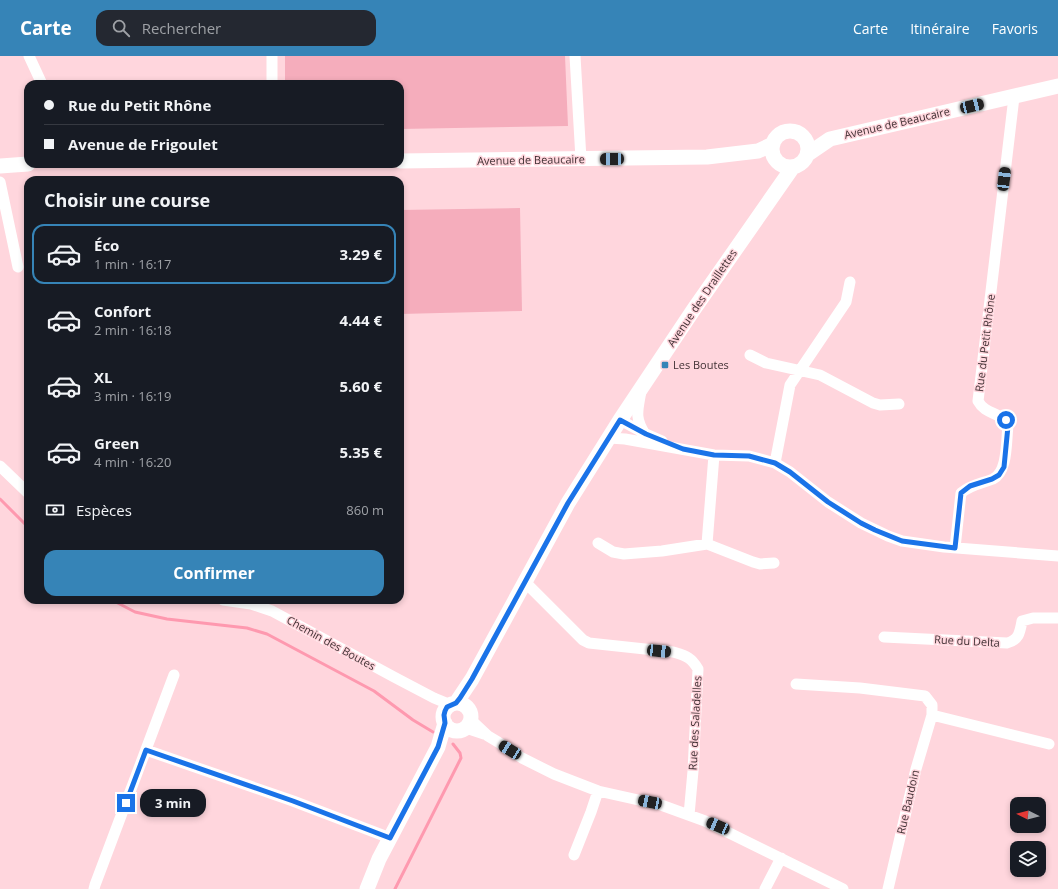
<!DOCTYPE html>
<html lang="fr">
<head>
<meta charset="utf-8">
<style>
	:root { --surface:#171b24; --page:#242831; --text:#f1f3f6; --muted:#9ea1a6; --line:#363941; --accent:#3684b7 }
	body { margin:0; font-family:"Open Sans",sans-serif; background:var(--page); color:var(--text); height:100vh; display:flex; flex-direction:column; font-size:15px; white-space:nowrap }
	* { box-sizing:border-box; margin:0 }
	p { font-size:13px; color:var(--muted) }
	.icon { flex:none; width:22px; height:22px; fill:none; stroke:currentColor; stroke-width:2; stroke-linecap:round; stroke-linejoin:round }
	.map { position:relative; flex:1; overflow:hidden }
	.sheet { position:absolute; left:24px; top:120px; width:380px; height:428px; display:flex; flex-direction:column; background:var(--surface); border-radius:12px; box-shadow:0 2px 6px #0003 }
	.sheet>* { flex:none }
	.guide { position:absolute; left:24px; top:24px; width:380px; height:88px; border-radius:12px; box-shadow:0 2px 6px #0003; display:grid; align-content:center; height:88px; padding:0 20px; background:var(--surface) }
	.needle { width:26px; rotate:276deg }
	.tools { position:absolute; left:1010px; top:741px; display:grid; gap:8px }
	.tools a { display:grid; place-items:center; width:36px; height:36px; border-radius:8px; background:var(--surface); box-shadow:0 2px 6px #0003; font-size:20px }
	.end { position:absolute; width:18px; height:18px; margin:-9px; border:5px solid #1a73e8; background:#fff; box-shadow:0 0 0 2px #fff }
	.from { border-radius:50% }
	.bubble { position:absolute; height:28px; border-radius:12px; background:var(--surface); box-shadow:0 2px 6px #0003; font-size:13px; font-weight:700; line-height:28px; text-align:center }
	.car { position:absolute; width:12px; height:24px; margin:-12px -6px; border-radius:5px; box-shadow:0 0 3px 1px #0007; background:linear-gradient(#222 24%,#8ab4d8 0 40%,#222 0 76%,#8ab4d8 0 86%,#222 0) }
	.guide b { display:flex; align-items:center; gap:14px; height:38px; font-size:15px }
	.guide b+b { border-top:1px solid var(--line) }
	.guide i { width:10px; height:10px; background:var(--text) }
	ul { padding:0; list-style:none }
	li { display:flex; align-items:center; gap:12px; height:60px; margin:0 8px 6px; padding:0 12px; border:2px solid transparent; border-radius:12px }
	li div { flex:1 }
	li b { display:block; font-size:15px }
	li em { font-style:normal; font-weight:700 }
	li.selected { border-color:var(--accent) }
	li>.icon { width:36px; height:36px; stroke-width:1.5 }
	h2 { padding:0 20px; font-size:18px; line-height:48px }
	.pay { display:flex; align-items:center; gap:10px; height:44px; padding:0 20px; font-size:15px }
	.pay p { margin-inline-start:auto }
	.primary-button { display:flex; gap:8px; margin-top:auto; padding:8px 20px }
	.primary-button a { flex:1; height:46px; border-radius:12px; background:var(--accent); color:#fff; font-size:16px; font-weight:700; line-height:46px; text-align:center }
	header { display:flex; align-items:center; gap:24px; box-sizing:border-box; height:56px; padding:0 20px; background:var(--accent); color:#fff }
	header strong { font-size:19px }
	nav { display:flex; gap:22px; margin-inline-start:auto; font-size:14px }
	.search { width:280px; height:36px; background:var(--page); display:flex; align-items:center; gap:10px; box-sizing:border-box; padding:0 14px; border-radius:12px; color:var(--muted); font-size:15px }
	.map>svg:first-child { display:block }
</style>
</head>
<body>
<header>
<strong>Carte</strong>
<div class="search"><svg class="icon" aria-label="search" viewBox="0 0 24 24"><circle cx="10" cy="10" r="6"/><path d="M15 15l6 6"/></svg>Rechercher</div>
<nav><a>Carte</a><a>Itinéraire</a><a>Favoris</a></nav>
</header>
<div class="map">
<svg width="1058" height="833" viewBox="0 0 1058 833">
	<rect width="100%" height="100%" fill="#ffd6dd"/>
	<path fill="#f5adbc" d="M 285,0 L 565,0 L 568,70 L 400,73 L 400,28 L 285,28 Z
		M 520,152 L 522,255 L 400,258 L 400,154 Z"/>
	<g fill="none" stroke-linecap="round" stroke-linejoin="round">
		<path stroke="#fe99af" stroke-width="3" d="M 0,443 L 28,471
			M 112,544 L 135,556 L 167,563 L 247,572 L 267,578 L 374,635 L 413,664 L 433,676
			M 395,833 L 461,702 L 460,697 L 453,688"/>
		<path stroke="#fff" stroke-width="11" d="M 29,0 L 42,28
			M 272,0 L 272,28
			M 575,0 L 581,103
			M 0,126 L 18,211
			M 750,299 L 766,307 L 820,319 L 873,347 L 880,349 L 899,348
			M 641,335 C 638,354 634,361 645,378
			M 620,364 L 646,378 L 662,385
			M 609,382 L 625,383 L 714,399 L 749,400 L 775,407 L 790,416 L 828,446 L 861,467 L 888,480 L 902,485 L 944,491 L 1058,500
			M 775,407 L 790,329 L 846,246 L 850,226
			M 0,410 L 28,437
			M 598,487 L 613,496 L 624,498 L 662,495 L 707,488 L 753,506 L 760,508 L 774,507
			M 707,488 L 714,399
			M 955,492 L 961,437 C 972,428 981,428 993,423 C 1008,416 1006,385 1008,370 C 1002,355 986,360 978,345 L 1014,41
			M 524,525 L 583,584 L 589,587 L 673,596 C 686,600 691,601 698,613 L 693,715 L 689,759
			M 223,544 L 251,548 L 272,555 L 394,621 L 434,642 L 451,649
			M 884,581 L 1007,587 C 1019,584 1020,576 1022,565 L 1033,562 L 1058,562
			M 796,628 L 860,632 L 925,640 L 932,649 L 932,659 L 916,713 L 888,833
			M 932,659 L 1049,688
			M 471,664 L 488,680 L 498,686 L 522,702 L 554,718 L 598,735 L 661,749 L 705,765 L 843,833
			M 466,672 L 484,678
			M 146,694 L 293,745 L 390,782
			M 574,799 L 591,756 L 598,735
			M 94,833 L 95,829 L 174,619
			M 765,833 L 781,802"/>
		<path stroke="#fff" stroke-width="15" d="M772 93a18 18 0 1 1 36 0a18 18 0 1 1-36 0Z
			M 808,98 L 830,83 L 1058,30
			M 400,105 L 707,101 L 758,95 L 773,88
			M 0,110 L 28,108
			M 456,647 L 472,623 L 568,447 L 620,364 L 694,253 L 793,111
			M443 661a14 14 0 1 1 28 0a14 14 0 1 1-28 0Z
			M 367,833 L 379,803 L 438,691 L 445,667"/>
	</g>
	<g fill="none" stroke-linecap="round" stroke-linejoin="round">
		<path stroke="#1a73e8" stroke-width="5" d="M 126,747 L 146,694 L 293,745 L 390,782 L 438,691 L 445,667 L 444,659 L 445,655 L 447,651 L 456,647 L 460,642 L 472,623 L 568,447 L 620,364 L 646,378 L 683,393 L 714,399 L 749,400 L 775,407 L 790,416 L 828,446 L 861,467 L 875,474 L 902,485 L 955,492 L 961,437 L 970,430 L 992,423 L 999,419 L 1004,411 L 1008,370 L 1006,364"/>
	</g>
	<rect fill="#3684b7" stroke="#ffd6dd" stroke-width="1.5" x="661" y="305" width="8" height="8" rx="2"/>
	<g text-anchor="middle" stroke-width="3" stroke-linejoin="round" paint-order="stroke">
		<g font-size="11" fill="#413134" stroke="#ffd6dd">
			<text transform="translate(897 67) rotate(-13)" y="4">Avenue de Beaucaire</text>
			<text transform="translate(531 104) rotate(-1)" y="4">Avenue de Beaucaire</text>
			<text transform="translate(702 242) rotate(-56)" y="4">Avenue des Draillettes</text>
			<text transform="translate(985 287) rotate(-83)" y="4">Rue du Petit Rhône</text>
			<text transform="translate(967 585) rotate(3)" y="4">Rue du Delta</text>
			<text transform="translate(331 587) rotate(29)" y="4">Chemin des Boutes</text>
			<text transform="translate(695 667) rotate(-87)" y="4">Rue des Saladelles</text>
			<text transform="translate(908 746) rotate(-77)" y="4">Rue Baudoin</text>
		</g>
		<g font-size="11" fill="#413134" stroke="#ffd6dd" text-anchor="start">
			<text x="673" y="313">Les Boutes</text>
		</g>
	</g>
</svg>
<div class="tools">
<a><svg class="needle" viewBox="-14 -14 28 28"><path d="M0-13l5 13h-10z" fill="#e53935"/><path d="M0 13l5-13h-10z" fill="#9ea1a6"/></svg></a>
<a><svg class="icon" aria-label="layers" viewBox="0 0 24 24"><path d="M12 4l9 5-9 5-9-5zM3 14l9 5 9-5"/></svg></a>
</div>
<i class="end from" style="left:1006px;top:364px"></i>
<i class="end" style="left:126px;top:747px"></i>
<div class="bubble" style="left:140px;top:733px;width:66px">3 min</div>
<i class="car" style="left:972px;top:50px;rotate:77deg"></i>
<i class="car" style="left:612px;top:103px;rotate:269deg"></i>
<i class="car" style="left:1004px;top:123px;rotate:7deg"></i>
<i class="car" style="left:659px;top:595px;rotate:96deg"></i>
<i class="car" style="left:510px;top:694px;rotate:302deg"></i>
<i class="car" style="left:650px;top:746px;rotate:281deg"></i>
<i class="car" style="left:718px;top:770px;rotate:293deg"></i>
<div class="guide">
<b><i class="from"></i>Rue du Petit Rhône</b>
<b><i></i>Avenue de Frigoulet</b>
</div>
<section class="sheet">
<h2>Choisir une course</h2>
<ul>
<li class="selected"><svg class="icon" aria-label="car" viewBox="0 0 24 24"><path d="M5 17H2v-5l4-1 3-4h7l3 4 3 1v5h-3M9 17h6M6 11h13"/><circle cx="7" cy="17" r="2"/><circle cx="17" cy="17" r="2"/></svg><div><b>Éco</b><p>1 min · 16:17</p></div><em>3.29 €</em></li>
<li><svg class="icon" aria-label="car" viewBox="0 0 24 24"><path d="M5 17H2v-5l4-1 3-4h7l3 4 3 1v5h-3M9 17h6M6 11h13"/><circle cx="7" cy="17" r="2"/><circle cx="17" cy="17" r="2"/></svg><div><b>Confort</b><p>2 min · 16:18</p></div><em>4.44 €</em></li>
<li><svg class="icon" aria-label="car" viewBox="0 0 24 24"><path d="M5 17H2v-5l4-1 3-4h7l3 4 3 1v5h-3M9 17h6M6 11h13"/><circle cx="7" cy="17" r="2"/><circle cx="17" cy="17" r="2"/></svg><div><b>XL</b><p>3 min · 16:19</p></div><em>5.60 €</em></li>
<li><svg class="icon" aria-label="car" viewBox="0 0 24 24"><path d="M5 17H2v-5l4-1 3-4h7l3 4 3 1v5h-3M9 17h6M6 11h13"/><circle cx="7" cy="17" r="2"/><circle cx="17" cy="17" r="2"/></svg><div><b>Green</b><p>4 min · 16:20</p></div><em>5.35 €</em></li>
</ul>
<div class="pay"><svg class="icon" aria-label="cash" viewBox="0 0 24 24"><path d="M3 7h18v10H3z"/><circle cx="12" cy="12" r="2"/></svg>Espèces<p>860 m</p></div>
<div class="primary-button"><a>Confirmer</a></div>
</section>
</div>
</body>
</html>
